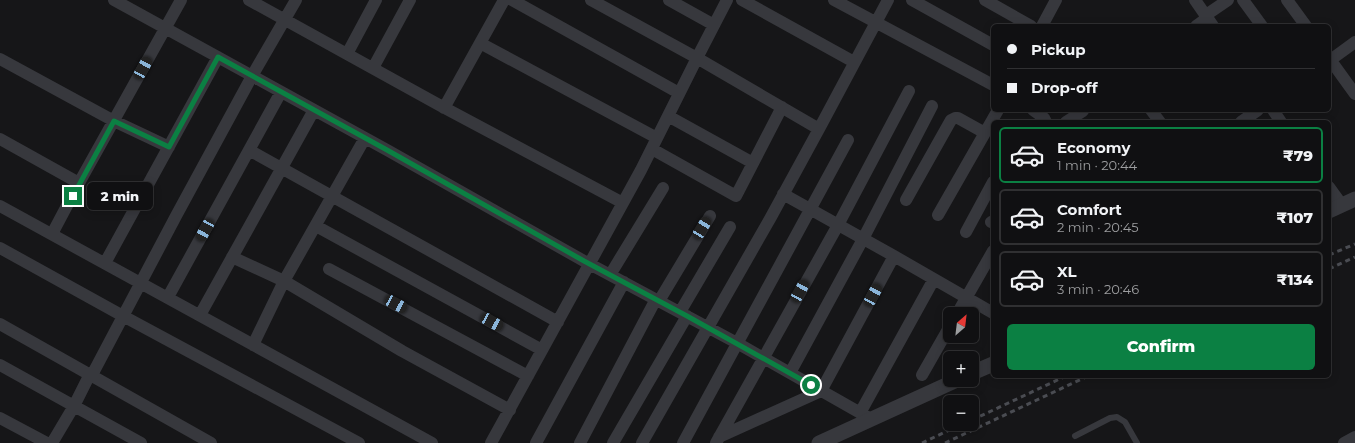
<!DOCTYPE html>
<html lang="en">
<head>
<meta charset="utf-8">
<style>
	:root { --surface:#101012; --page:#1e1e20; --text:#f1f3f6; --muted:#9c9d9f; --line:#303032; --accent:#0b8043 }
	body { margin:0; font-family:Montserrat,sans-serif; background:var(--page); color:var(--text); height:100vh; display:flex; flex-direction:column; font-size:15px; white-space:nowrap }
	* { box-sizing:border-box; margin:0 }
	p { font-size:13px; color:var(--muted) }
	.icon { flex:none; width:22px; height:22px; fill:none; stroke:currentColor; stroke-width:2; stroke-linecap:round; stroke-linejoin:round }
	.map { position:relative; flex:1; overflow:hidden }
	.drawer { position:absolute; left:991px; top:120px; width:340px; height:258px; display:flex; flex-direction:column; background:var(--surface); border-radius:6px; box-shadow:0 2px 10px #0003,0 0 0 1px var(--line) }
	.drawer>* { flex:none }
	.banner { position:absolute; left:991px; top:24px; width:340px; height:88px; border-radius:6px; box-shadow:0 2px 10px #0003,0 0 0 1px var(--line); display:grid; align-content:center; height:88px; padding:0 16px; background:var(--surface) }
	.needle { width:26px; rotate:28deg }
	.fabs { position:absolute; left:943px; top:307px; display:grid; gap:8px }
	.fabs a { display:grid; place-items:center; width:36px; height:36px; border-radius:6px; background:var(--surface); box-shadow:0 2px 10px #0003,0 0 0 1px var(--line); font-size:20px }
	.end { position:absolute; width:18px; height:18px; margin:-9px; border:5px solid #0b8043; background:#fff; box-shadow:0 0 0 2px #fff }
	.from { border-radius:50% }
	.bubble { position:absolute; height:28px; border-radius:6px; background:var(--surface); box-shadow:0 2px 10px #0003,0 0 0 1px var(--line); font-size:13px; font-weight:800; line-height:28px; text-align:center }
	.car { position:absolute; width:12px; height:24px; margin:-12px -6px; border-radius:5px; box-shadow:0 0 3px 1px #0007; background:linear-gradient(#222 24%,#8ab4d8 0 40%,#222 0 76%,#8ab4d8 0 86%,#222 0) }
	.banner b { display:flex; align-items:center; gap:14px; height:38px; font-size:15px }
	.banner b+b { border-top:1px solid var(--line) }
	.banner i { width:10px; height:10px; background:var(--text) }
	ul { padding:7px 0 0; list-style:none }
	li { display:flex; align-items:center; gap:12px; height:56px; margin:0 8px 6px; padding:0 8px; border:2px solid var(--line); border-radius:6px }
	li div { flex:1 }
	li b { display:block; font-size:15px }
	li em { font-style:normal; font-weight:800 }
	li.current { border-color:var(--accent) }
	li>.icon { width:36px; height:36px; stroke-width:1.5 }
	.button { display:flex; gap:8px; margin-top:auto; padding:8px 16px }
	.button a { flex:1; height:46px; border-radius:6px; background:var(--accent); color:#fff; font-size:16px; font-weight:800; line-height:46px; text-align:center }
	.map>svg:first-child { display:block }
</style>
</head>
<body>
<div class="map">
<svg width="1355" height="443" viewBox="0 0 1355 443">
	<rect width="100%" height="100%" fill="#161618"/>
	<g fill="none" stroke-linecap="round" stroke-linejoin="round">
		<path stroke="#37383d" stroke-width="6" d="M 1075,436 L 1110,418 L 1117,417 L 1125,422 L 1137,443"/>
		<path stroke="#37383d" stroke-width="12" d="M 114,0 L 387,150 L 584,261 L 737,343 L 871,419
			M 249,0 L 441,106 L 623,203
			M 512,0 L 679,93
			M 591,0 L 697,58 L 727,0
			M 669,0 L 714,25
			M 742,0 L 854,62
			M 834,0 L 993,85
			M 912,0 L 993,45
			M 985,0 L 1031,26
			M 1195,0 L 1213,26
			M 1243,0 L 1262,26
			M 1287,0 L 1306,26
			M 1206,15 L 1228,0
			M 1042,26 L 1056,0
			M 1196,26 L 1207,18
			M 480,43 L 657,138
			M 347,54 L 376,0
			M 1329,58 L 1355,94
			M 0,59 L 114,121 L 169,147
			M 1329,61 L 1355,42
			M 373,68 L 410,0
			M 444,108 L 504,0
			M 1033,110 L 1044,118 L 1046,122
			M 1151,110 L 1160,122
			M 1273,110 L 1281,122
			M 668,116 L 753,163
			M 1066,122 L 1083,111
			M 1241,122 L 1258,110
			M 0,139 L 79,183
			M 652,149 L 736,196 L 782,107
			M 249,150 L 558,322
			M 1329,187 L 1342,205
			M 783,194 L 894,256 L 993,313
			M 906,200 L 951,120 L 955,118 L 958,118 L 985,133
			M 0,206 L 432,443
			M 938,215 L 998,110
			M 991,222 L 993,221
			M 316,226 L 542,350
			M 966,232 L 993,182
			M 52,234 L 79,183 L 181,0
			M 0,248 L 123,316 L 359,443
			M 232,257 L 284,281 L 402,351 L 510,410
			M 105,263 L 218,57
			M 329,269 L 528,376
			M 610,275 L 663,188
			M 168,297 L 281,92
			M 659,301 L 710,216
			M 680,312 L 730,227
			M 957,314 L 993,251
			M 200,315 L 314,110
			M 0,324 L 211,443
			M 253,345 L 284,281 L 365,138
			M 0,365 L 74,406 L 90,374
			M 790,373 L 863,239 L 932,106
			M 92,375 L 176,216 L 252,76 L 296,0
			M 922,375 L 950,326
			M 860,413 L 934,279
			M 0,418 L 47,443
			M 719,437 L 821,391 L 894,256
			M 52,443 L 74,406 L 141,443
			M 491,443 L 641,170 L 697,58 L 819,129 L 888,0
			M 536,443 L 624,282
			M 580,443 L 656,299
			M 613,443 L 687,316
			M 642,443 L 771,217 L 819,129
			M 683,443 L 848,140
			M 716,443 L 838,225 L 909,91
			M 1344,443 L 1355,437"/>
		<path stroke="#37383d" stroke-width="15" d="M 1329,211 L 1355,199
			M 972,373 L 993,364
			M 819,443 L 957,380"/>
		<path stroke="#4a4c52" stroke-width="3" stroke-dasharray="5 4" stroke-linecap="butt" d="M 1329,255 L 1355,244
			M 1329,269 L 1355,257
			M 972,420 L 1066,376
			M 922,443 L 962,424
			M 945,443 L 1088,376"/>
	</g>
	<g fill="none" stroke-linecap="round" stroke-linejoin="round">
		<path stroke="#0b8043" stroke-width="5" d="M 73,196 L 114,121 L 169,147 L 218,57 L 387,150 L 584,261 L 687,316 L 811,385"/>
	</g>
</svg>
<div class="fabs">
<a><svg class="needle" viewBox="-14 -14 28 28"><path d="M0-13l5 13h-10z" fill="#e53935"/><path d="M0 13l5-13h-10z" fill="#9c9d9f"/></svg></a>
<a>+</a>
<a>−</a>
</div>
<i class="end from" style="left:811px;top:385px"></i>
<i class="end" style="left:73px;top:196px"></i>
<div class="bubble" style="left:87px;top:182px;width:66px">2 min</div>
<i class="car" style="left:143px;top:68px;rotate:29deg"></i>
<i class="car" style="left:702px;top:228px;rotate:31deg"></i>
<i class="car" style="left:205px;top:230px;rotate:209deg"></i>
<i class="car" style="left:800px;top:291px;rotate:29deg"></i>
<i class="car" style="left:873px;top:295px;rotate:28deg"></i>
<i class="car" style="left:396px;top:304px;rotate:118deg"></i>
<i class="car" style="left:492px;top:322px;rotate:119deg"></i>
<div class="banner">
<b><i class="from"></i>Pickup</b>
<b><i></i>Drop-off</b>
</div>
<section class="drawer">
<ul>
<li class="current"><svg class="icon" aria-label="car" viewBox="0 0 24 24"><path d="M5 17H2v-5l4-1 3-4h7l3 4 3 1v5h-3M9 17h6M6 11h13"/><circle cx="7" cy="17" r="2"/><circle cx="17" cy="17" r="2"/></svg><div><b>Economy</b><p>1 min · 20:44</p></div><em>₹79</em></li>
<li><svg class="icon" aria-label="car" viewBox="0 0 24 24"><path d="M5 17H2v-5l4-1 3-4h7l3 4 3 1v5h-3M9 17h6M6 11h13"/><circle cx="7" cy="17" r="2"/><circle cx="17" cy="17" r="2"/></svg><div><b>Comfort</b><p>2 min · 20:45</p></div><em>₹107</em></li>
<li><svg class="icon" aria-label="car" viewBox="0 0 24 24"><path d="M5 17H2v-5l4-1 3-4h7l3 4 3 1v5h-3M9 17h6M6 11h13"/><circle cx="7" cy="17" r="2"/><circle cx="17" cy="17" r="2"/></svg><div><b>XL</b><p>3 min · 20:46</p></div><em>₹134</em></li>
</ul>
<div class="button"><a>Confirm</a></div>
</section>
</div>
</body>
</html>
